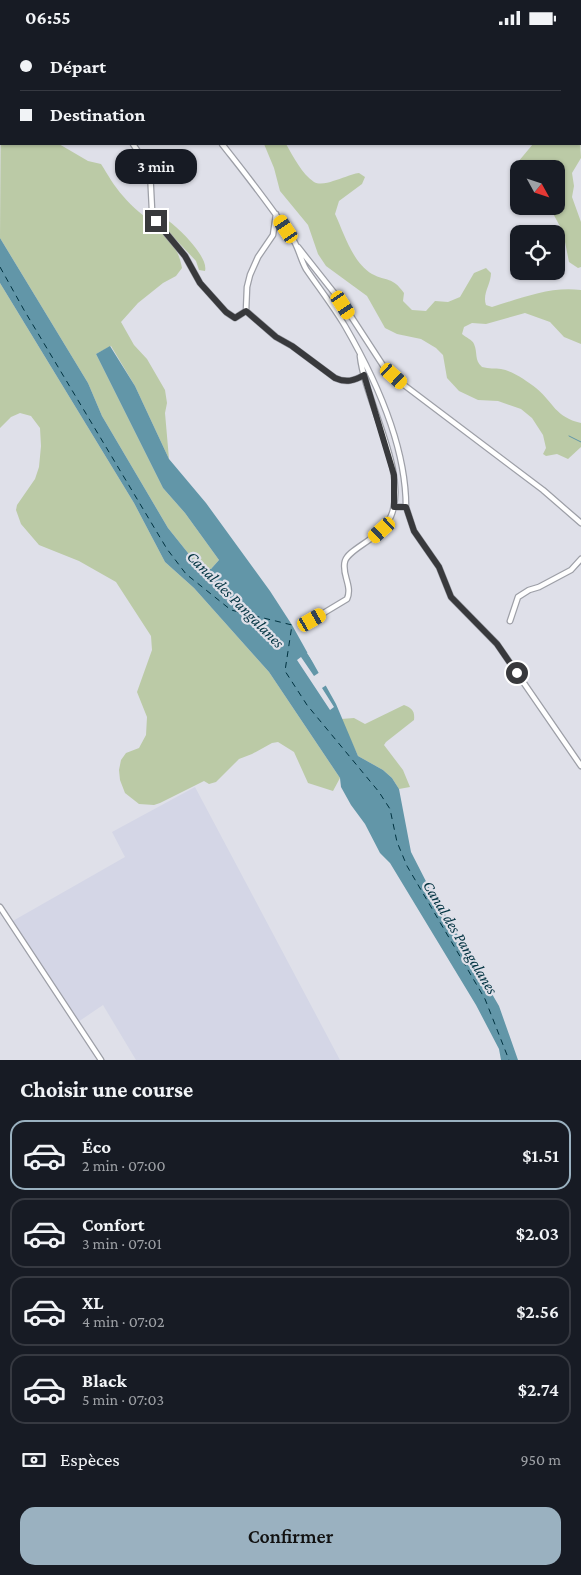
<!DOCTYPE html>
<html lang="fr">
<head>
<meta charset="utf-8">
<style>
	:root { --surface:#171b24; --page:#242831; --text:#f1f3f6; --muted:#9ea1a6; --line:#363941; --accent:#9ab1c0 }
	body { margin:0; font-family:"Crimson Pro",serif; background:var(--page); color:var(--text); height:100vh; display:flex; flex-direction:column; font-size:19px; white-space:nowrap }
	* { box-sizing:border-box; margin:0 }
	p { font-size:16px; color:var(--muted) }
	.icon { flex:none; width:28px; height:28px; fill:none; stroke:currentColor; stroke-width:2; stroke-linecap:round; stroke-linejoin:round }
	.map { position:relative; height:1025px; overflow:hidden }
	.drawer { display:flex; flex-direction:column; background:var(--surface); flex:1 }
	.drawer>* { flex:none }
	.banner { position:absolute; left:0px; top:0px; width:581px; height:110px; box-shadow:0 1px 4px #0004; display:grid; align-content:center; height:110px; padding:0 20px; background:var(--surface) }
	.needle { width:32px; rotate:130deg }
	.buttons { position:absolute; left:510px; top:125px; display:grid; gap:10px }
	.buttons a { display:grid; place-items:center; width:55px; height:55px; border-radius:10px; background:var(--surface); box-shadow:0 1px 4px #0004; font-size:25px }
	.end { position:absolute; width:22px; height:22px; margin:-11px; border:6px solid #38393c; background:#fff; box-shadow:0 0 0 2px #fff }
	.from { border-radius:50% }
	.bubble { position:absolute; height:35px; border-radius:15px; background:var(--surface); box-shadow:0 1px 4px #0004; font-size:16px; font-weight:600; line-height:35px; text-align:center }
	.car { position:absolute; width:15px; height:30px; margin:-15px -8px; border-radius:6px; box-shadow:0 0 4px 1px #0007; background:linear-gradient(#f5c518 24%,#345 0 40%,#f5c518 0 76%,#345 0 86%,#f5c518 0) }
	.banner b { display:flex; align-items:center; gap:18px; height:48px; font-size:19px }
	.banner b+b { border-top:1px solid var(--line) }
	.banner i { width:12px; height:12px; background:var(--text) }
	ul { padding:0; list-style:none }
	li { display:flex; align-items:center; gap:15px; height:70px; margin:0 10px 8px; padding:0 10px; border:2px solid var(--line); border-radius:15px }
	li div { flex:1 }
	li b { display:block; font-size:19px }
	li em { font-style:normal; font-weight:600 }
	li.current { border-color:var(--accent) }
	li>.icon { width:45px; height:45px; stroke-width:1.5 }
	h2 { padding:0 20px; font-size:22px; line-height:60px }
	.pay { display:flex; align-items:center; gap:12px; height:55px; padding:0 20px; font-size:19px }
	.pay p { margin-inline-start:auto }
	.cta { display:flex; gap:10px; margin-top:auto; padding:10px 20px }
	.cta a { flex:1; height:58px; border-radius:15px; background:var(--accent); color:#111; font-size:20px; font-weight:600; line-height:58px; text-align:center }
	.status { display:flex; justify-content:space-between; align-items:center; height:35px; padding:0 25px; background:var(--surface); direction:ltr }
	.status svg { height:14px; fill:currentColor }
	.map>svg:first-child { display:block }
</style>
</head>
<body>
<div class="status"><b>06:55</b><svg viewBox="0 0 49 12"><path d="M0 12V9h3v3zM5 12V6h3v6zM10 12V3h3v9zM15 12V0h3v12zM26 1h20v11H26zM47 4h2v5h-2z"/></svg></div>
<div class="map">
<svg width="581" height="1025" viewBox="0 0 581 1025">
	<rect width="100%" height="100%" fill="#dfe0e9"/>
	<path fill="#d4d6e6" d="M 195,752 L 340,1025 L 136,1025 L 103,970 L 78,987 L 11,887 L 125,822 L 112,797 Z"/>
	<path fill="#bbcaa6" d="M 1,52 L 1,109 L 59,109 L 88,126 L 101,129 C 108,140 114,151 123,161 C 145,188 175,194 182,233 L 176,241 L 163,248 L 138,268 L 121,287 L 134,310 L 147,324 L 165,355 L 167,368 L 165,378 L 169,424 L 135,351 L 111,311 L 96,319 L 163,453 L 185,478 L 219,525 L 211,534 L 200,533 L 168,493 L 102,381 L 88,348 L 0,203 Z
		M 580,100 L 581,123 L 572,138 L 574,151 L 572,162 L 581,187 L 581,232 L 578,233 L 569,227 L 563,197 L 549,171 L 556,171 L 556,134 L 519,134 L 519,144 L 510,144 L 513,133 L 533,109 L 580,109 Z
		M 264,109 L 286,109 C 293,121 302,139 314,147 C 319,150 328,148 333,146 C 342,144 350,139 359,138 L 365,142 L 362,149 L 339,166 L 335,179 C 344,198 352,227 372,239 C 387,247 392,241 404,258 L 403,266 L 412,275 L 426,276 L 435,266 L 448,267 L 460,262 L 474,238 L 486,233 L 491,238 C 491,249 482,259 486,270 L 492,272 C 522,263 550,251 581,255 L 581,309 L 564,302 L 550,287 L 525,278 L 486,289 L 472,288 L 464,292 L 462,299 C 466,303 472,304 474,309 C 478,318 474,325 482,332 C 489,334 495,333 501,334 C 513,336 527,346 536,353 C 554,368 555,382 581,388 L 581,412 L 568,424 L 557,419 L 546,421 L 543,419 L 546,413 L 543,400 L 532,383 L 521,374 L 498,366 L 478,365 L 459,356 L 447,343 L 443,320 L 436,313 L 421,304 L 397,299 L 385,293 L 367,261 L 326,231 L 318,219 L 308,190 L 280,156 L 274,133 Z
		M 166,184 C 178,192 209,222 205,236 L 199,235 L 196,226 L 162,190 L 161,186 Z
		M 0,248 L 134,468 L 165,527 L 194,553 L 269,637 L 340,743 L 333,756 L 308,748 L 294,717 L 278,707 L 272,708 L 252,719 L 239,724 L 216,747 L 209,749 L 204,746 L 160,768 L 154,770 L 139,769 L 125,758 L 120,745 L 119,735 L 121,725 L 126,718 L 139,713 L 146,700 L 147,682 L 137,657 L 152,615 L 151,601 L 116,547 L 79,526 L 39,510 L 21,489 L 16,475 L 17,470 L 35,444 L 39,432 L 41,411 L 40,393 L 31,381 L 20,378 L 11,382 L 0,393 Z
		M 404,670 C 412,673 415,676 414,685 L 386,707 L 384,710 L 403,735 L 410,752 L 399,754 L 392,743 L 383,735 L 358,721 L 341,684 L 354,683 L 365,689 Z"/>
	<path fill="#6296a8" d="M 0,203 L 88,348 L 102,381 L 168,493 L 200,533 L 211,534 L 219,525 L 185,478 L 163,453 L 96,319 L 110,311 L 135,351 L 169,424 L 206,468 L 270,556 L 292,590 L 336,669 L 358,721 L 383,735 L 392,743 L 399,754 L 411,817 L 435,864 L 451,888 L 499,971 L 518,1025 L 501,1025 L 499,1014 L 476,970 L 390,828 L 380,818 L 365,789 L 351,770 L 341,752 L 340,743 L 269,637 L 194,553 L 165,527 L 134,468 L 0,248 Z"/>
	<path fill="#dfe0e9" d="M 310,616 L 328,649 L 322,653 L 334,672 L 330,675 L 297,625 L 301,622 L 314,641 L 320,637 L 307,618 Z"/>
	<g fill="none" stroke-linecap="round" stroke-linejoin="round">
		<path stroke="#6296a8" stroke-width="1" d="M 569,401 L 581,407"/>
		<path stroke="#003240" stroke-width="1" stroke-dasharray="6 5" stroke-linecap="butt" d="M 0,232 L 24,275 L 167,514 L 186,539 L 231,575 L 292,590 L 285,636 L 307,670 L 379,757 L 390,774 L 397,807 L 407,831 L 485,964 L 509,1025"/>
		<defs>
			<path id="street" d="M 167,0 L 167,1
				M 567,0 L 568,1
				M 142,1 L 142,0
				M 446,1 L 452,1
				M 580,23 L 581,24
				M 133,109 L 150,135 L 152,175 L 156,186 L 185,221 L 200,248 L 226,277 L 235,283 L 246,276
				M 222,109 C 247,141 272,172 294,206 C 299,215 301,225 306,234 C 319,253 333,271 345,291 C 375,343 406,411 406,472
				M 298,212 L 343,269 L 384,332 L 404,350 L 543,455 L 581,488
				M 246,276 L 276,302 L 292,311 L 335,343 C 346,348 354,346 364,340
				M 246,276 L 247,252 L 250,240 L 258,222 L 273,200 L 276,179
				M 394,472 L 406,472 L 414,496 L 439,532 L 451,562 L 497,609 L 581,731
				M 312,585 L 347,564 C 353,551 341,539 345,526 C 349,513 381,504 391,481 C 409,438 365,367 360,321
				M 510,586 L 518,562 L 529,555 L 539,552 L 571,535 L 581,524
				M 0,872 L 101,1025"/>
		</defs>
		<use href="#street" stroke="#9d9fa7" stroke-width="7"/>
		<use href="#street" stroke="#fff" stroke-width="4.5"/>
	</g>
	<g fill="none" stroke-linecap="round" stroke-linejoin="round">
		<path stroke="#38393c" stroke-width="6" d="M 156,186 L 185,221 L 200,248 L 226,277 L 235,283 L 246,276 L 276,302 L 292,311 L 335,343 C 346,348 354,346 364,340 L 394,440 L 394,472 L 406,472 L 414,496 L 439,532 L 451,562 L 497,609 L 517,638"/>
	</g>
	<g text-anchor="middle" stroke-width="4.5" stroke-linejoin="round" paint-order="stroke">
		<g font-size="16" font-style="italic" fill="#003240" stroke="#dfe0e9">
			<text transform="translate(236 564) rotate(45)" y="6">Canal des Pangalanes</text>
			<text transform="translate(461 902) rotate(59)" y="6">Canal des Pangalanes</text>
		</g>
	</g>
</svg>
<div class="buttons">
<a><svg class="needle" viewBox="-14 -14 28 28"><path d="M0-13l5 13h-10z" fill="#e53935"/><path d="M0 13l5-13h-10z" fill="#9ea1a6"/></svg></a>
<a><svg class="icon" aria-label="locate" viewBox="0 0 24 24"><circle cx="12" cy="12" r="6"/><path d="M12 2v4M12 18v4M2 12h4M18 12h4"/></svg></a>
</div>
<i class="end from" style="left:517px;top:638px"></i>
<i class="end" style="left:156px;top:186px"></i>
<div class="bubble" style="left:115px;top:114px;width:82px">3 min</div>
<i class="car" style="left:286px;top:194px;rotate:326deg"></i>
<i class="car" style="left:343px;top:270px;rotate:147deg"></i>
<i class="car" style="left:394px;top:341px;rotate:132deg"></i>
<i class="car" style="left:382px;top:495px;rotate:228deg"></i>
<i class="car" style="left:312px;top:585px;rotate:60deg"></i>
<div class="banner">
<b><i class="from"></i>Départ</b>
<b><i></i>Destination</b>
</div>
</div>
<section class="drawer">
<h2>Choisir une course</h2>
<ul>
<li class="current"><svg class="icon" aria-label="car" viewBox="0 0 24 24"><path d="M5 17H2v-5l4-1 3-4h7l3 4 3 1v5h-3M9 17h6M6 11h13"/><circle cx="7" cy="17" r="2"/><circle cx="17" cy="17" r="2"/></svg><div><b>Éco</b><p>2 min · 07:00</p></div><em>$1.51</em></li>
<li><svg class="icon" aria-label="car" viewBox="0 0 24 24"><path d="M5 17H2v-5l4-1 3-4h7l3 4 3 1v5h-3M9 17h6M6 11h13"/><circle cx="7" cy="17" r="2"/><circle cx="17" cy="17" r="2"/></svg><div><b>Confort</b><p>3 min · 07:01</p></div><em>$2.03</em></li>
<li><svg class="icon" aria-label="car" viewBox="0 0 24 24"><path d="M5 17H2v-5l4-1 3-4h7l3 4 3 1v5h-3M9 17h6M6 11h13"/><circle cx="7" cy="17" r="2"/><circle cx="17" cy="17" r="2"/></svg><div><b>XL</b><p>4 min · 07:02</p></div><em>$2.56</em></li>
<li><svg class="icon" aria-label="car" viewBox="0 0 24 24"><path d="M5 17H2v-5l4-1 3-4h7l3 4 3 1v5h-3M9 17h6M6 11h13"/><circle cx="7" cy="17" r="2"/><circle cx="17" cy="17" r="2"/></svg><div><b>Black</b><p>5 min · 07:03</p></div><em>$2.74</em></li>
</ul>
<div class="pay"><svg class="icon" aria-label="cash" viewBox="0 0 24 24"><path d="M3 7h18v10H3z"/><circle cx="12" cy="12" r="2"/></svg>Espèces<p>950 m</p></div>
<div class="cta"><a>Confirmer</a></div>
</section>
</body>
</html>
